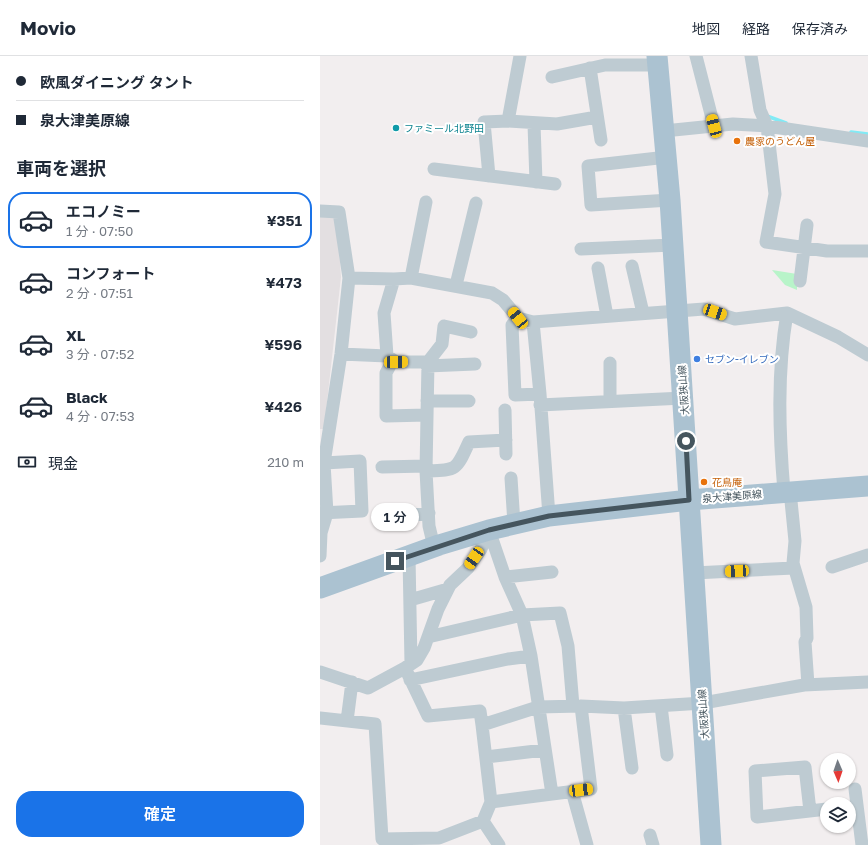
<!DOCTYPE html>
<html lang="ja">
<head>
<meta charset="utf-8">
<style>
	:root { --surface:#fff; --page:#f6f6f7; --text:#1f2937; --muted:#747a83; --line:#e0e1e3; --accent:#1a73e8 }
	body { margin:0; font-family:"Golos Text","Noto Sans JP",sans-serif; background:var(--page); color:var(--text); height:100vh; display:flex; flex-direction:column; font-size:15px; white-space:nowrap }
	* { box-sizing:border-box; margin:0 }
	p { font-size:13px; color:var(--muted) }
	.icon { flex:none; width:22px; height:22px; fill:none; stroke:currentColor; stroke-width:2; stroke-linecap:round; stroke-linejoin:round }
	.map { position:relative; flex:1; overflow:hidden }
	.sheet { display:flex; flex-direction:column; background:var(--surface); width:320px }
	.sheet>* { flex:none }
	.banner { display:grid; align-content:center; height:88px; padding:0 16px; background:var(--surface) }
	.needle { width:26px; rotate:178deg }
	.tools { position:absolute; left:500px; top:697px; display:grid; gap:8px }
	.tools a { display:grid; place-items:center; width:36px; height:36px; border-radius:50%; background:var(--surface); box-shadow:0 1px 3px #0004; font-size:20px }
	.end { position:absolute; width:18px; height:18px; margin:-9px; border:5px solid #45555e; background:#fff; box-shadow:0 0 0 2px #fff }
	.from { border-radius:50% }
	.bubble { position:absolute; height:28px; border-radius:14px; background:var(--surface); box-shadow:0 1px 3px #0004; font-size:13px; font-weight:600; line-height:28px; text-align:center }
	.car { position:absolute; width:12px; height:24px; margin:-12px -6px; border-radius:5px; box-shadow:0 0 3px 1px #0007; background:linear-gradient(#f5c518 24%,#345 0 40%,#f5c518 0 76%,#345 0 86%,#f5c518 0) }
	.banner b { display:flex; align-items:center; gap:14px; height:38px; font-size:15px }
	.banner b+b { border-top:1px solid var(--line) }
	.banner i { width:10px; height:10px; background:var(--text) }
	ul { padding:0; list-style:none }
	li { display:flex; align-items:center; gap:12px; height:56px; margin:0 8px 6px; padding:0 8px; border:2px solid transparent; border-radius:16px }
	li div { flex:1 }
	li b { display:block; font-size:15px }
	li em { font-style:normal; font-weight:600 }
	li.on { border-color:var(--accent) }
	li>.icon { width:36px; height:36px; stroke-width:1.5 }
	h2 { padding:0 16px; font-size:18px; line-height:48px }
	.pay { display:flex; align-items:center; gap:10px; height:44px; padding:0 16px; font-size:15px }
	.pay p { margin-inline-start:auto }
	.button { display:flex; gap:8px; margin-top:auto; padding:8px 16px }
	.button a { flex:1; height:46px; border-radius:16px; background:var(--accent); color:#fff; font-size:16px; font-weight:600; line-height:46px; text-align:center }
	header { display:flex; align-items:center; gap:24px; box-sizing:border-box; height:56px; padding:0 20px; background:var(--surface); border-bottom:1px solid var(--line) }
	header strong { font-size:19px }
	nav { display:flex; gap:22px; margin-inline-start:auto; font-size:14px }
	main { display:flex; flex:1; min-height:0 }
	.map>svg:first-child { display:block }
</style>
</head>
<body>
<header>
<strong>Movio</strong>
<nav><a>地図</a><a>経路</a><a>保存済み</a></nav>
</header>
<main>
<section class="sheet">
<div class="banner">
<b><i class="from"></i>欧風ダイニング タント</b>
<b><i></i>泉大津美原線</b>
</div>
<h2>車両を選択</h2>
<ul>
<li class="on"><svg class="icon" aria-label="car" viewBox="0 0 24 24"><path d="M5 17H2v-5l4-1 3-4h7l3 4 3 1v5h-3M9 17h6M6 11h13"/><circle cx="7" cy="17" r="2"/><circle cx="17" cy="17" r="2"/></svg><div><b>エコノミー</b><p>1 分 · 07:50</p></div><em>¥351</em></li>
<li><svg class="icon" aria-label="car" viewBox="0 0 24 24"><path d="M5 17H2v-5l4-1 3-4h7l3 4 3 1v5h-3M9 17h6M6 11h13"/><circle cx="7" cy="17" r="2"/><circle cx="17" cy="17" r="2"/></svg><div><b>コンフォート</b><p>2 分 · 07:51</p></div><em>¥473</em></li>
<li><svg class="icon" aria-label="car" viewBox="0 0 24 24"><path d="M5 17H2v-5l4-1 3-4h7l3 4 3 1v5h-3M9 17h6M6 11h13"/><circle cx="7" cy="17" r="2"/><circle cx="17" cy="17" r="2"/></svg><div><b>XL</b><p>3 分 · 07:52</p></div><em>¥596</em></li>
<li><svg class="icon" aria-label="car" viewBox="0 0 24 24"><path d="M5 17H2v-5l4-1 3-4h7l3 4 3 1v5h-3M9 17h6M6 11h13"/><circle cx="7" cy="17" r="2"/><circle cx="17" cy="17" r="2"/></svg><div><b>Black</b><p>4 分 · 07:53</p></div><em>¥426</em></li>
</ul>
<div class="pay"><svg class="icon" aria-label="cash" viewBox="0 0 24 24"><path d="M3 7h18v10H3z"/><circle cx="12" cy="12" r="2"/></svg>現金<p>210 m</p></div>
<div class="button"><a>確定</a></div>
</section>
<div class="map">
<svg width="548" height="789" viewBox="0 0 548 789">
	<rect width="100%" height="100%" fill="#f2eeef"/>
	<path fill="#e3dfe1" d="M 17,159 L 21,221 L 4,373 L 0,373 L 0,160 Z"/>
	<path fill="#b8f4c9" d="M 452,214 L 477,218 L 477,234 L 465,229 Z"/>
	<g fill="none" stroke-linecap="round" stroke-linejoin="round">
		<path stroke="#81eaf5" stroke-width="3.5" d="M 447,60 L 466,67
			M 531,76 L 548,78"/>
		<path stroke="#becbd2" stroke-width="13" d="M 376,0 L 394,70
			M 431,0 L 440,54 L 447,70 L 455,138 L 446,186 L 507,195 L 548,195
			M 270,12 L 281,84
			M 232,21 L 285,9 L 338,9
			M 188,65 L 200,0
			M 214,68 L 216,126
			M 344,75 L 413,68 L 447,70 L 548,85
			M 347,101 L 268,110 L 271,149 L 350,144
			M 114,113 L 235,128
			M 169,120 L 164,66 L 188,65 L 237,68 L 277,61
			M 0,155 L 19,156 L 29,222
			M 261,193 L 353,189
			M 312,210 L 323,257
			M 278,212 L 287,260
			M 91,222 L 106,146
			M 480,225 L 487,169
			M 136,229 L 156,147
			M 198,262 L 192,269 L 195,339 L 220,338 L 229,460
			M 213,266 L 220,338
			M 21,298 L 67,300
			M 73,304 L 66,317 L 66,360 L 107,359
			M 108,306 L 122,288 L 124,270 L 151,276
			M 290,307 L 290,345
			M 107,310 L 155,308
			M 107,345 L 149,345
			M 220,349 L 363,342
			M 185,354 L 186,398
			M 62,411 L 106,410
			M 106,415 C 137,414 136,415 149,386 L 186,384
			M 191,422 L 194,468
			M 470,435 L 475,485 L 473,507 L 486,551 L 487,582 L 485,586 L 488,629
			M 464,436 C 459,376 457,316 467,257
			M 0,457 L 42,455 L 40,405 L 4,407
			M 65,461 L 109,457
			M 169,474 L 185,521 L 202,559 L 211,600 L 232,738
			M 114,491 L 109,470 L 106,415 L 108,306 L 76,306 L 67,300 L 64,257 L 74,223 L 91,222 L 172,237 L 183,244 L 198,262 L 213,266 L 384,253 L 415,263 L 467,257 L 518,281 L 548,299
			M 0,500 L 1,477 L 7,457 L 4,407 L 21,298 L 29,222 L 74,223
			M 89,500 L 91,608
			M 512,511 L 548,499
			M 374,517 L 474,512
			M 185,521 L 232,516
			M 90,544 L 128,533
			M 108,581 L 202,559 L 240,557 L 248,590 L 253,650
			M 85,612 L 97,604 L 104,592 L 118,553 L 130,529 L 148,512 L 161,493 L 169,474
			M 0,616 L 48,632 L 85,612 L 108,660 L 160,655 L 162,669
			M 90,624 L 188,603 L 211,600
			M 341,650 L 347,699
			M 304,652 L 312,712
			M 0,662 L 55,668 L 62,783 L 119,782 L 163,765 L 171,746 L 162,669 L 218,651 L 261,650 L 304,652 L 383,647 L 484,629 L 548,626
			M 27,665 L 32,626
			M 166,701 L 224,694
			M 535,733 L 542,789
			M 252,735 L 267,789
			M 171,746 L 271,733 L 261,650
			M 490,755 L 485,711 L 435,715 L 437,761 L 507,753
			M 163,765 L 179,789
			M 330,779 L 333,789"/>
		<path stroke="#abc2d1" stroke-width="21" d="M 337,0 L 350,144 L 391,789
			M 0,532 L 119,489 L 169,474 L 229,460 L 369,444 L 548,430"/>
	</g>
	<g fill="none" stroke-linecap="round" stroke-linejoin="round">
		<path stroke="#45555e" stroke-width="5" d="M 75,505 L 169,474 L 229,460 L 369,444 L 366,385"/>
	</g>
	<circle fill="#0f9aa8" stroke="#fff" stroke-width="1.5" cx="76" cy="72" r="4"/>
	<g fill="#e8710a" stroke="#fff" stroke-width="1.5">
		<circle cx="417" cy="85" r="4"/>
		<circle cx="384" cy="426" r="4"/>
	</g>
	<circle fill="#3f7fe0" stroke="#fff" stroke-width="1.5" cx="377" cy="303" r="4"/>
	<g text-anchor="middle" stroke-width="4" stroke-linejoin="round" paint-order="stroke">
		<g font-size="10" fill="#0d838f" stroke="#fff" text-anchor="start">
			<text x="84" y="76">ファミール北野田</text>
		</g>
		<g font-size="10" fill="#c56008" stroke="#fff" text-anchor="start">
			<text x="425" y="89">農家のうどん屋</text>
			<text x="392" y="430">花鳥庵</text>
		</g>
		<g font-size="10" fill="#366cbe" stroke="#fff" text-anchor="start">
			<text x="385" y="307">セブン-イレブン</text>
		</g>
		<g font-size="10" fill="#45555e" stroke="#fff">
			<text transform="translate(363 334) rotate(-94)" y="4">大阪狭山線</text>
			<text transform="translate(412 440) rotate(-5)" y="4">泉大津美原線</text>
			<text transform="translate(383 658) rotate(-94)" y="4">大阪狭山線</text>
		</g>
	</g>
</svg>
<div class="tools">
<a><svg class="needle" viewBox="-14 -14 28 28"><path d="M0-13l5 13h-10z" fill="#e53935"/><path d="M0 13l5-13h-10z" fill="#747a83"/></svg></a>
<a><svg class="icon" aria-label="layers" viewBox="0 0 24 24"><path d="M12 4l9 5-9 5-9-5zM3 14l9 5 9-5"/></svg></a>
</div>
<i class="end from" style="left:366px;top:385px"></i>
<i class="end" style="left:75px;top:505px"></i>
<div class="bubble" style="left:51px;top:447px;width:48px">1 分</div>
<i class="car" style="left:394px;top:70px;rotate:345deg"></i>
<i class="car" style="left:395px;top:256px;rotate:109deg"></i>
<i class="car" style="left:198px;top:262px;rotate:321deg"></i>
<i class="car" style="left:76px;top:306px;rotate:89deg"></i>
<i class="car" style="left:154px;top:502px;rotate:214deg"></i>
<i class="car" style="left:417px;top:515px;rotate:267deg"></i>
<i class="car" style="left:261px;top:734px;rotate:83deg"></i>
</div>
</main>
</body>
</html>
